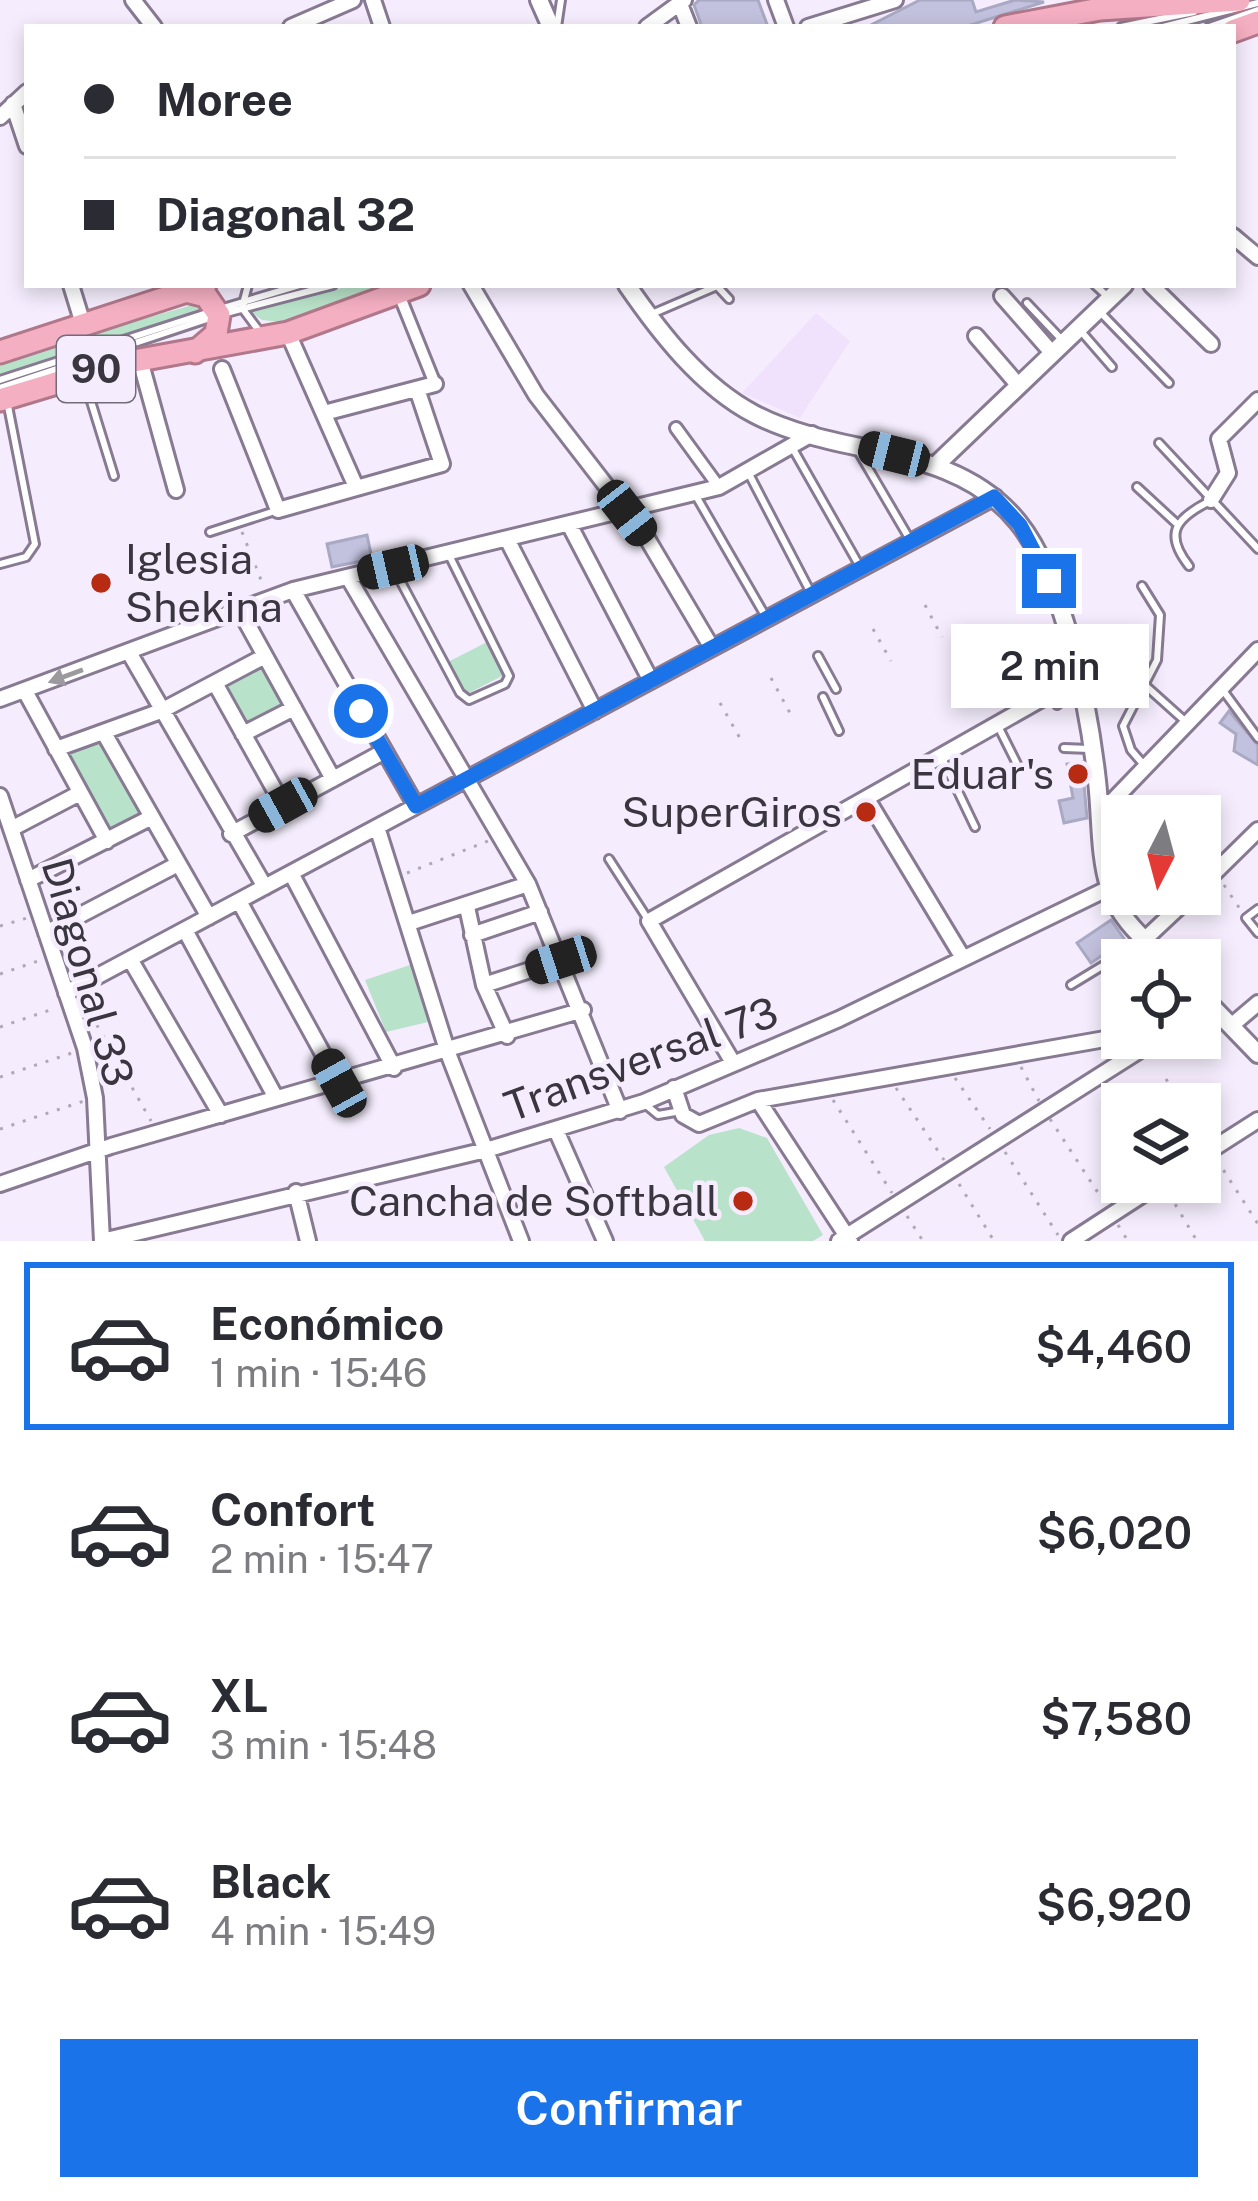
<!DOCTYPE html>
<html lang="es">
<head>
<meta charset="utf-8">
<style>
	:root { --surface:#fff; --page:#f7f7f7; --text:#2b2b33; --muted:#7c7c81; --line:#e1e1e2; --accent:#1a73e8 }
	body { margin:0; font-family:"Public Sans",sans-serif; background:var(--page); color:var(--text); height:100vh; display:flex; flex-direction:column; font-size:45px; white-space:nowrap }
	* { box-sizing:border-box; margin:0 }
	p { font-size:39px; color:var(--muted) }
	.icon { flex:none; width:66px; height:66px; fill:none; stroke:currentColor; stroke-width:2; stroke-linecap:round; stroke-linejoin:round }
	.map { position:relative; height:1241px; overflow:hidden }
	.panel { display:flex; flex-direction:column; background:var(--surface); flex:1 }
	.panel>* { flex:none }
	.banner { position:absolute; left:24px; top:24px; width:1212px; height:264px; border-radius:0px; box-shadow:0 6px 18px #0003; display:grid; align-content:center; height:264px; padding:0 60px; background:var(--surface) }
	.needle { width:78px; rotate:186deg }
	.buttons { position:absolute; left:1101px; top:795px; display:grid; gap:24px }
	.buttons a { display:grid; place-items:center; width:120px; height:120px; border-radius:0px; background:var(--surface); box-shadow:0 6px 18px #0003; font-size:60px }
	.end { position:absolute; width:54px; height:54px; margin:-27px; border:15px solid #1a73e8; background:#fff; box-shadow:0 0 0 6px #fff }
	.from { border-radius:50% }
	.bubble { position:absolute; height:84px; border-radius:0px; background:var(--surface); box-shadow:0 6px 18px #0003; font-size:39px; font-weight:600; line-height:84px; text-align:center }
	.car { position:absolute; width:36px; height:72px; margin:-36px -18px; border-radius:15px; box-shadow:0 0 9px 3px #0007; background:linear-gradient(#222 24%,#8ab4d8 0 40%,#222 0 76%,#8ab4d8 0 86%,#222 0) }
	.banner b { display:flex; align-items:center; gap:42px; height:114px; font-size:45px }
	.banner b+b { border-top:3px solid var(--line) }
	.banner i { width:30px; height:30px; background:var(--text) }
	ul { padding:21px 0 0; list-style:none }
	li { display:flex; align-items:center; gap:36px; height:168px; margin:0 24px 18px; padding:0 36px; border:6px solid transparent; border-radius:0px }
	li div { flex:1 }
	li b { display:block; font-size:45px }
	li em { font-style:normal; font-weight:600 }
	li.active { border-color:var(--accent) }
	li>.icon { width:108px; height:108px; stroke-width:1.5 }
	.cta { display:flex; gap:24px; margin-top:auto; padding:24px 60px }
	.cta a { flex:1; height:138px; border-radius:0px; background:var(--accent); color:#fff; font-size:48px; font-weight:600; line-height:138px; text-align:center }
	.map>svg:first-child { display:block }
</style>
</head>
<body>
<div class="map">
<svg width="1258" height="1241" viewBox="0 0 1258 1241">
	<rect width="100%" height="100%" fill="#f5edfd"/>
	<path fill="#f0e1fc" d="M 816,313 L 850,341 L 800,418 L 742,393 Z"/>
	<path fill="#b8e2c9" d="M 353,285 L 395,285 L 280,322 L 262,320 L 251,312 Z
		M 196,304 L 206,309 L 0,377 L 0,359 Z
		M 489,641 L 506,674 L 465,695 L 448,662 Z
		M 265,667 L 288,707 L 246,730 L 223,687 Z
		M 104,737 L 145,814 L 108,834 L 61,751 Z
		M 413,964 L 428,1022 L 386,1032 L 365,980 Z
		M 739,1128 L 767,1138 L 823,1235 L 813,1241 L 705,1241 L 664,1167 L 709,1135 Z"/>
	<path fill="#c2c2de" stroke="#a9a9c4" stroke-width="3" d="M 699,0 L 758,0 L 768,27 L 702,27 L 694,5 Z
		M 920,0 L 972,0 L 976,12 L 1015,0 L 1044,2 L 964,27 L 867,27 Z
		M 367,535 L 372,559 L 332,567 L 327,544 Z
		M 1229,711 L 1258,745 L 1258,765 L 1234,751 L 1236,734 L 1220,723 Z
		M 1082,762 L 1087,818 L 1064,823 L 1059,801 L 1073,798 L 1067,764 Z
		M 1111,920 L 1125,940 L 1091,963 L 1077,943 Z"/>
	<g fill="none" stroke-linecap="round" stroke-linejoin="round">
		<defs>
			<path id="service" d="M 557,27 L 561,0
				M 1121,27 L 1194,12
				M 1163,27 L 1258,3
				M 1209,27 L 1258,10
				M 248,285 L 242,308 L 260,332
				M 1095,285 L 1107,296
				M 1027,303 L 1062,340
				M 223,308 L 300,285
				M 226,313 L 333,285
				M 654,313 L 717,286 L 729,299
				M 1101,313 L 1169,383
				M 1079,329 L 1112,367
				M 0,380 L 210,312
				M 85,382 L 114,476
				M 0,388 L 213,317
				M 1159,443 L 1258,549
				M 793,449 L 859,565
				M 858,451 L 909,538
				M 749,474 L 811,593
				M 1137,487 L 1176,523
				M 696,496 L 767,619
				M 210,532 L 275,511
				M 0,564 L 26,557 L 35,544 L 7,401
				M 1189,566 C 1164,534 1175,519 1208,502
				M 393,567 L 460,693 L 469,700 L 505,684 L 509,676 L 449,555
				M 1142,586 L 1160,615 L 1157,660 L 1123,726 L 1131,750 L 1144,765
				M 818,656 L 836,689
				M 1147,687 L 1186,722
				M 1222,689 L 1258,738
				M 823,697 L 839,731
				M 1057,705 L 1076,690
				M 998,726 L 1017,764
				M 1064,748 L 1089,749
				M 943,760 L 975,827
				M 609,859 L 647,918
				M 1258,909 L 1246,918 L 1258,933
				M 1071,985 L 1140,943
				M 646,1105 L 658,1115 L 681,1111"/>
			<path id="pedestrian" d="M 398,292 L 435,384
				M 676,428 L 719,487"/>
			<path id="minor" d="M 133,0 L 154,27
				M 373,0 L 382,27
				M 776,0 L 786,27
				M 680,4 L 689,27
				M 291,27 L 353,0
				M 647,27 L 684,0
				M 808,27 L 895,0
				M 13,104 L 27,146
				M 0,117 L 27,92
				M 1233,236 L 1258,257
				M 71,285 L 83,324
				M 471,285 L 536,395 L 648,540 L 712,648
				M 1151,285 L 1211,344
				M 1002,296 L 1053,354
				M 288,333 L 356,487
				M 976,336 L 1019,386
				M 140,360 L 176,490
				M 222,369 L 278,510 L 442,464 L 417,389
				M 324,413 L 435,384
				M 1211,500 L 1228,473 L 1219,439 L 1258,400
				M 570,526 L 651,681
				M 507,539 L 595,711
				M 348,577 L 528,884 L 620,1111
				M 293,590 L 416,806
				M 238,607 L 333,779
				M 130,654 L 265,887
				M 215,683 L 283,805
				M 25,691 L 107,841
				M 0,699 L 293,590 L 719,487 L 812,434
				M 104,733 L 209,917
				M 243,734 L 294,708
				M 56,749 L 161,711 L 265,656
				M 0,796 L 85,1048 L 95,1098 L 102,1241
				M 867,799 L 963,958
				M 1101,813 L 1258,650
				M 377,827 L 448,1053 L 521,1241
				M 11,829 L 80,793
				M 231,834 L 383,752
				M 291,873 L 394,1068
				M 28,880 L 150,818
				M 1200,887 L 1258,830
				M 239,901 L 339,1083
				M 467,907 L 484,985 L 507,1036
				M 409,923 L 528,884
				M 185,930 L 276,1098
				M 46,933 L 178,864
				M 472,935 L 540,912
				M 1144,940 L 1193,894
				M 130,959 L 221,1115
				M 484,985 L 561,960
				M 66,993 L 995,497
				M 1231,1026 L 1258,1003
				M 732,1061 L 649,921 L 1077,679
				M 674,1088 L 683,1115 L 699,1124 L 758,1100 L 1122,1036
				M 758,1100 L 850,1241
				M 556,1130 L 605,1241
				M 1200,1157 L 1258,1120
				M 0,1184 L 111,1146 L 583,1010
				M 296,1192 L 308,1241
				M 102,1241 L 486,1150 L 644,1102 L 839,1019 L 1109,888
				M 839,1241 L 1159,1038
				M 1071,1241 L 1162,1182"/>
			<path id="tertiary" d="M 539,0 L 551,27
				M 627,285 C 660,333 701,386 754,414 C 839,459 952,441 1018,522 C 1064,579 1089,709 1097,781 C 1101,815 1099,857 1110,889 C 1119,919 1144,939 1165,960
				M 936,465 L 1124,285
				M 1200,994 L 1258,1054"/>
			<path id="trunk" d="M 1005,27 L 1100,9 L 1239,0
				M 1233,31 L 1258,22
				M 186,291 L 206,296 L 219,315 L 216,334 L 195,352
				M 0,352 L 205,285
				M 0,400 L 123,363 L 288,333 L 419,285"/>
		</defs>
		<use href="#service" stroke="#877a92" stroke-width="12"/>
		<use href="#pedestrian" stroke="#877a92" stroke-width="16"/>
		<use href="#minor" stroke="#877a92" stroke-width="20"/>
		<use href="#tertiary" stroke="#877a92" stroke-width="22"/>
		<use href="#trunk" stroke="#b1778a" stroke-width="27"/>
		<path stroke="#afa8b6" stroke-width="3" stroke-dasharray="3 9" stroke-linecap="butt" d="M 242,532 L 263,585
			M 925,605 L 942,637
			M 873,629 L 891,661
			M 771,678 L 790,713
			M 720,703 L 741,740
			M 407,873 L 488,841
			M 1224,885 L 1242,912
			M 0,926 L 27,918
			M 0,974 L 41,960
			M 85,1004 L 151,1121
			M 0,1027 L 56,1008
			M 1021,1067 L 1039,1101
			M 0,1077 L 72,1053
			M 955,1078 L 990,1129
			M 1166,1079 L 1181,1104
			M 896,1088 L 944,1160
			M 1106,1089 L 1122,1115
			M 833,1100 L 892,1193
			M 1050,1119 L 1104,1202
			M 0,1129 L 84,1101
			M 1005,1152 L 1058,1235
			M 1217,1160 L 1258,1224
			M 959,1184 L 994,1241
			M 1169,1194 L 1197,1241
			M 907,1216 L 923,1241
			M 1118,1225 L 1128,1241"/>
		<use href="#service" stroke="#fff" stroke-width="6"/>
		<use href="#pedestrian" stroke="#fff" stroke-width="10"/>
		<use href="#minor" stroke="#fff" stroke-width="14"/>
		<use href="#tertiary" stroke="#fff" stroke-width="16"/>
		<use href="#trunk" stroke="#f4afc2" stroke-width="21"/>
	</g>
	<defs><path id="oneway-solid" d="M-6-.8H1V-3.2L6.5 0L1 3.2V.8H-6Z" transform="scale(3)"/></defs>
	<use fill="#9c9a9f" href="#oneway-solid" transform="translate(66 676) rotate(160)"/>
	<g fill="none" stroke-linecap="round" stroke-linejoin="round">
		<path stroke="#1a73e8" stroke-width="15" d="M 361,711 L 416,806 L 994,497 L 1020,525 L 1049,581"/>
	</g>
	<g fill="#b72b12" stroke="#f5edfd" stroke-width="4.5">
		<circle cx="101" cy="583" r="12"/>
		<circle cx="1078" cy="774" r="12"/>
		<circle cx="866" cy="812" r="12"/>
		<circle cx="743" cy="1201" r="12"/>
	</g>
	<g text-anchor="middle" stroke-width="9" stroke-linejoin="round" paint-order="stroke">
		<rect fill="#f5edfd" stroke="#726c78" stroke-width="3" x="57" y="336" width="78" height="66" rx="9"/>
		<g font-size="39" font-weight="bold" fill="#3a353f">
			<text x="96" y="383">90</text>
		</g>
		<g font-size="42" fill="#3a353f" stroke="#f5edfd" text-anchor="end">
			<text x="125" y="574" text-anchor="start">Iglesia<tspan x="125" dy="48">Shekina</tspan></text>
			<text x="1054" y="789">Eduar's</text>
			<text x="842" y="827">SuperGiros</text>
			<text x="719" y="1216">Cancha de Softball</text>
		</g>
		<g font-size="42" fill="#3a353f" stroke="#f5edfd">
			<text transform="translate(88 972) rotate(74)" y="15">Diagonal 33</text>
			<text transform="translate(641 1059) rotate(-20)" y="15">Transversal 73</text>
		</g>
	</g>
</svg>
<div class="buttons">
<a><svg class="needle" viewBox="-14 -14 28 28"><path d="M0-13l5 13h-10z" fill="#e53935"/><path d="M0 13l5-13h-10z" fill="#7c7c81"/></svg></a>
<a><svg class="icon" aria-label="locate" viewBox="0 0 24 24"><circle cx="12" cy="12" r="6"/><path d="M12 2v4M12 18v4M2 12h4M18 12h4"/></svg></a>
<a><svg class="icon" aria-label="layers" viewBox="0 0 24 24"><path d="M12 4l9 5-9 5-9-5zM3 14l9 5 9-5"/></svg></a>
</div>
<i class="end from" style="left:361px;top:711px"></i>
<i class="end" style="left:1049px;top:581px"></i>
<div class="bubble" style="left:951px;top:624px;width:198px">2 min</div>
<i class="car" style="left:894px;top:454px;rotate:284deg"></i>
<i class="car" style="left:627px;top:513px;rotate:142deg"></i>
<i class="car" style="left:393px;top:567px;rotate:257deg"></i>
<i class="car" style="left:283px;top:805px;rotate:241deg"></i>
<i class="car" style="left:561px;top:960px;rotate:252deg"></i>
<i class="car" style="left:339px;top:1083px;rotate:331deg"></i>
<div class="banner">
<b><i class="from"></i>Moree</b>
<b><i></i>Diagonal 32</b>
</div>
</div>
<section class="panel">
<ul>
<li class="active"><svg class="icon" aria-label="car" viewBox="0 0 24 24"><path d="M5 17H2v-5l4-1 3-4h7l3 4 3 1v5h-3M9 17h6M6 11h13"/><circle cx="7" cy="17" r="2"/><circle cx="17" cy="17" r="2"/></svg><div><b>Económico</b><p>1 min · 15:46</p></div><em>$4,460</em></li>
<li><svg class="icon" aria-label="car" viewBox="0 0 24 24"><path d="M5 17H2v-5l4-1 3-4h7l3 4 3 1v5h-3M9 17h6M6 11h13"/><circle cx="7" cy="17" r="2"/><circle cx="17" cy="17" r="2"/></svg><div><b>Confort</b><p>2 min · 15:47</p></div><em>$6,020</em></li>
<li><svg class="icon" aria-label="car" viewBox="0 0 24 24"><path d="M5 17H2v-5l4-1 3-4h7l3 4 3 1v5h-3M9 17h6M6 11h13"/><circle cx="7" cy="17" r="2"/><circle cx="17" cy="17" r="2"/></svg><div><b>XL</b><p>3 min · 15:48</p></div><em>$7,580</em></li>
<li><svg class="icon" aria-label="car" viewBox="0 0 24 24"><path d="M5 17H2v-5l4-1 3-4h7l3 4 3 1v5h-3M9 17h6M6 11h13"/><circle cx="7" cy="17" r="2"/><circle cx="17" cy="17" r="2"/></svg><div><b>Black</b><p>4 min · 15:49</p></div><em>$6,920</em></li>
</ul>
<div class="cta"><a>Confirmar</a></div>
</section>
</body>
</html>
